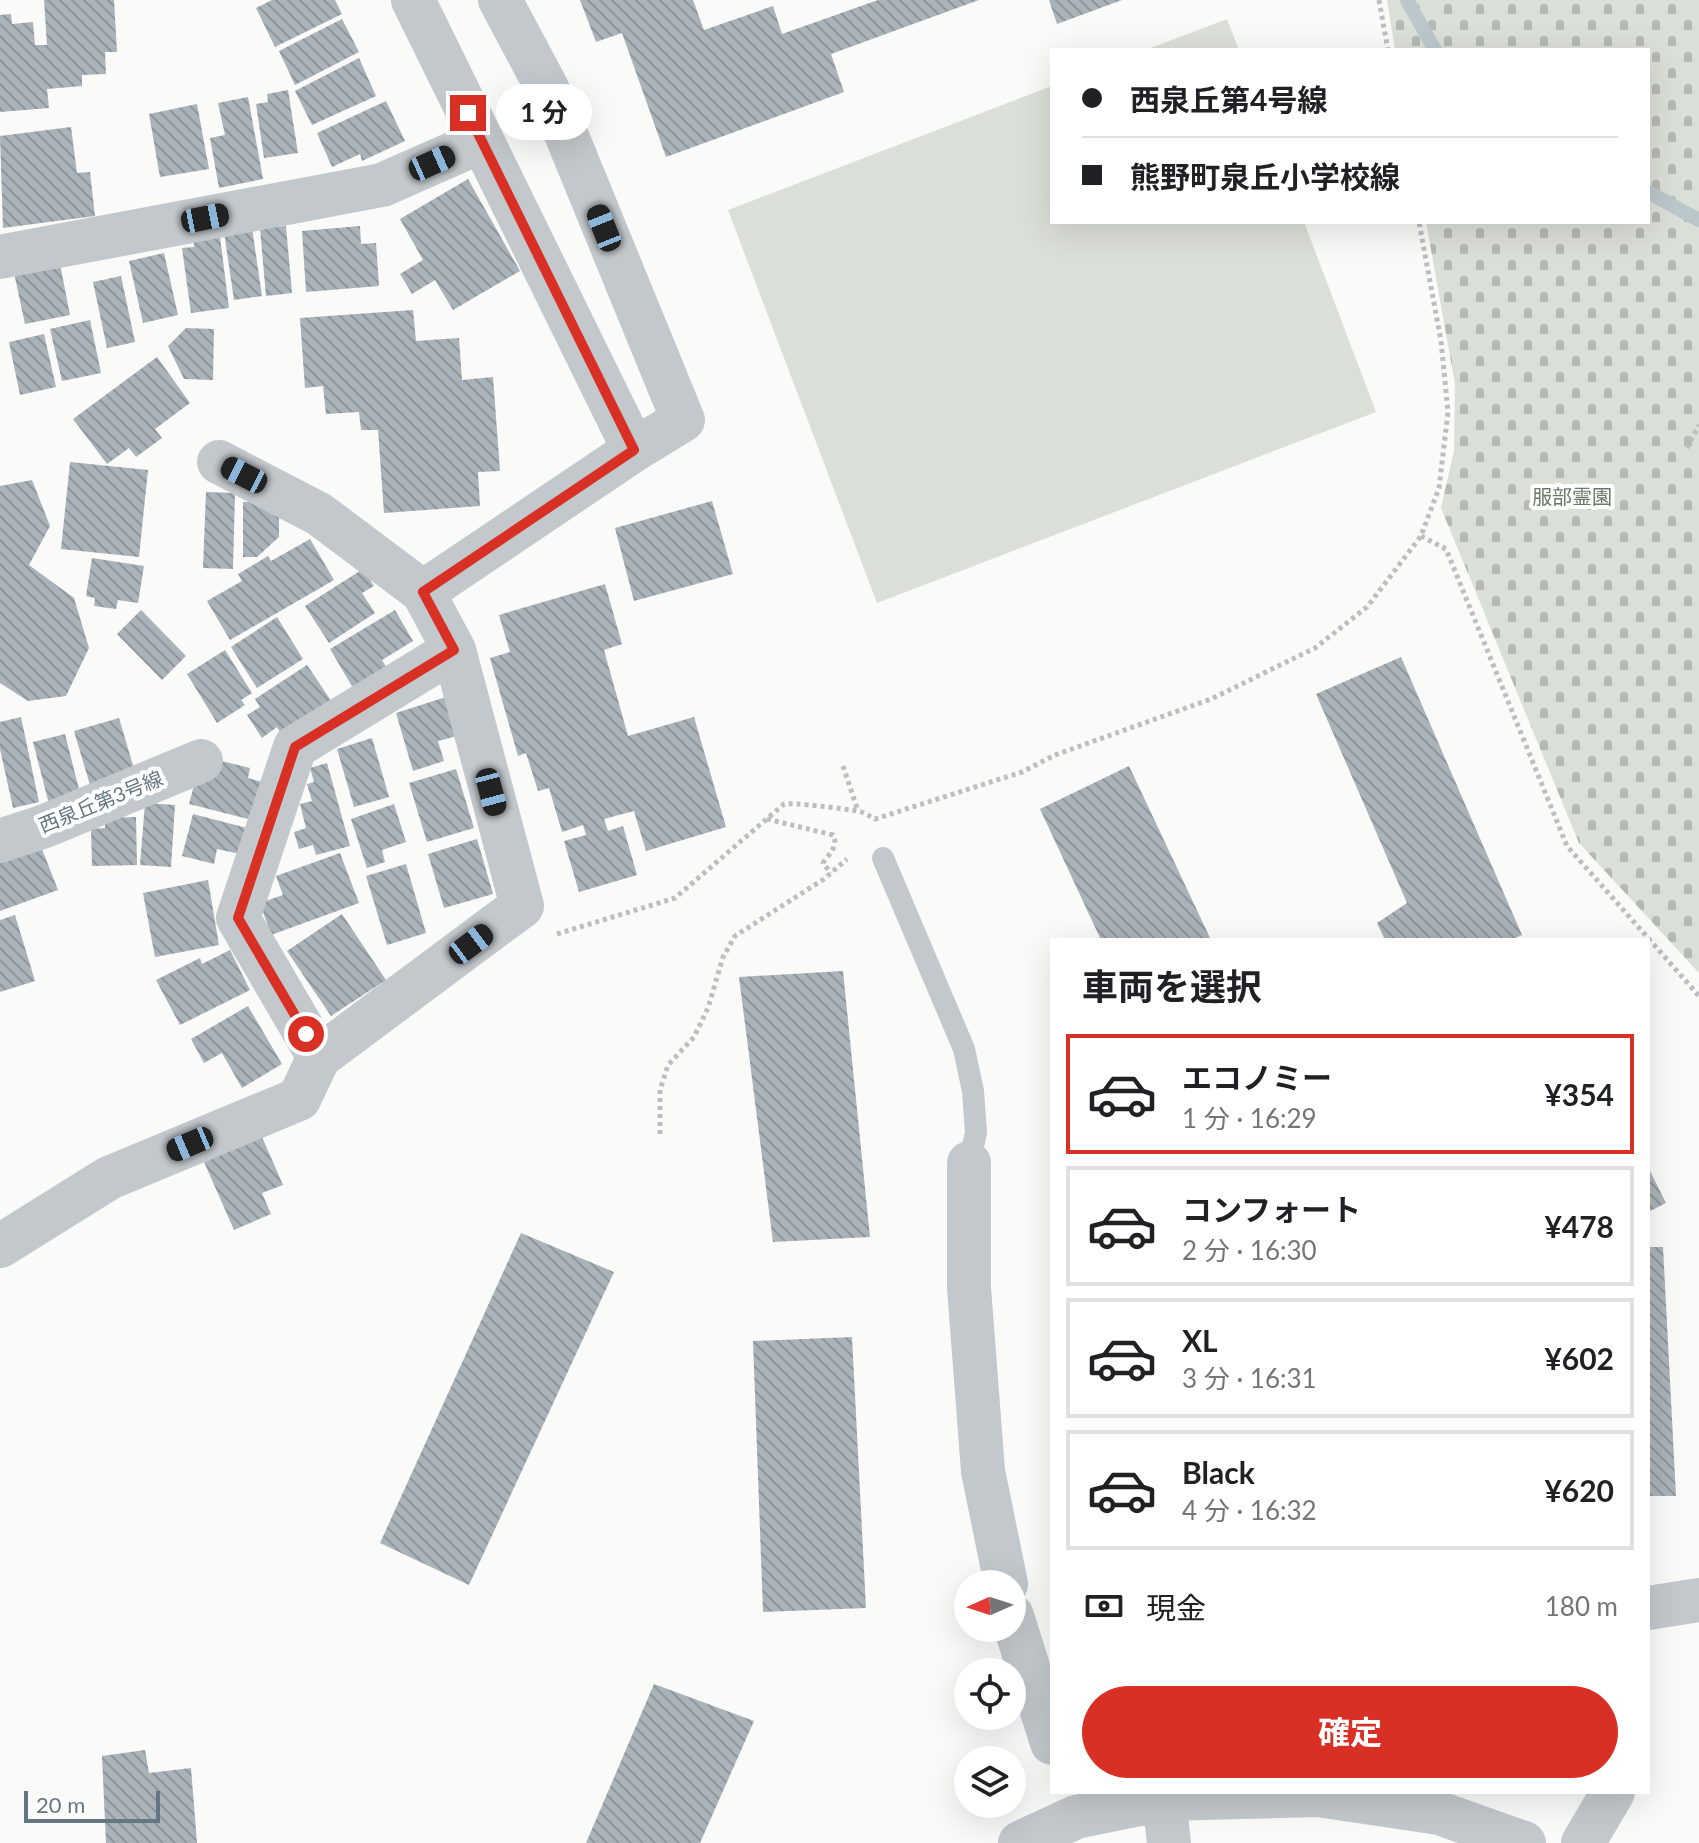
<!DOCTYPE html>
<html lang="ja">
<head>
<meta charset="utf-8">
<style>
	:root { --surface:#fff; --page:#f2f2f2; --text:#202124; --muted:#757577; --line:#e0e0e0; --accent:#d93025 }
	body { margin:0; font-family:Lato,"Noto Sans JP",sans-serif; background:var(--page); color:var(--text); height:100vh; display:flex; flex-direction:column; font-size:30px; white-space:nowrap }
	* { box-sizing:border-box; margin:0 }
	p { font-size:26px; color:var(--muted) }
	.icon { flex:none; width:44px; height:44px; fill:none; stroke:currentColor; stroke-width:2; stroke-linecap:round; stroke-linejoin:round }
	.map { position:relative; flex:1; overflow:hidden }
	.drawer { position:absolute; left:1050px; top:938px; width:600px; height:856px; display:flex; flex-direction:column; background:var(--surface); border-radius:0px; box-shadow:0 8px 32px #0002 }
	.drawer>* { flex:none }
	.hud { position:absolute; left:1050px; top:48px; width:600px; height:176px; border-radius:0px; box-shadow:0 8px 32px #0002; display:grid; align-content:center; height:176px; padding:0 32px; background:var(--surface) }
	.needle { width:52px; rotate:267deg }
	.tools { position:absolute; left:954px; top:1570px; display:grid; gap:16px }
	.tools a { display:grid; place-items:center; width:72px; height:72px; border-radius:50%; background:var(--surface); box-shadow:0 8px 32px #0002; font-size:40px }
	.scale { position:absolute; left:24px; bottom:20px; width:136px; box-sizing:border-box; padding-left:8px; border:4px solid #657683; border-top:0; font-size:22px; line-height:28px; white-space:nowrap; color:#657683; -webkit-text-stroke:6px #fff; paint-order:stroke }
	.end { position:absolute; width:36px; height:36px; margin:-18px; border:10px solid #d93025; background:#fff; box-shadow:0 0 0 4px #fff }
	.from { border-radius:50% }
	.bubble { position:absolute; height:56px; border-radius:28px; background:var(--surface); box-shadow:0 8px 32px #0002; font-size:26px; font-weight:700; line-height:56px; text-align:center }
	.car { position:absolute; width:24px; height:48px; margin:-24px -12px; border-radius:10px; box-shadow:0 0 6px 2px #0007; background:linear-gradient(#222 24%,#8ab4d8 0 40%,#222 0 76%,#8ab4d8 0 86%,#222 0) }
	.hud b { display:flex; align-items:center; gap:28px; height:76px; font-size:30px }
	.hud b+b { border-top:2px solid var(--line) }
	.hud i { width:20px; height:20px; background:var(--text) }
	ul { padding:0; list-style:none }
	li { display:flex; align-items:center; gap:24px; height:120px; margin:0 16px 12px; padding:0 16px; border:4px solid var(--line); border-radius:0px }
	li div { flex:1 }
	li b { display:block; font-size:30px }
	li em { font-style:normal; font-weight:700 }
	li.selected { border-color:var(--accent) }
	li>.icon { width:72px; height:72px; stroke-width:1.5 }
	h2 { padding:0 32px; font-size:36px; line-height:96px }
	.pay { display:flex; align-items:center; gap:20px; height:88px; padding:0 32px; font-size:30px }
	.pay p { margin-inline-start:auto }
	.button { display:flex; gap:16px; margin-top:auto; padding:16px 32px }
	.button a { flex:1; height:92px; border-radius:48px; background:var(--accent); color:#fff; font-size:32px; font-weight:700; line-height:92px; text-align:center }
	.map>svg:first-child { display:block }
</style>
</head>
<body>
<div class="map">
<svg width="1699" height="1843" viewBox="0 0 1699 1843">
	<defs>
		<pattern id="cemetery-stones" width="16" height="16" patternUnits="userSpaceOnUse" patternTransform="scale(2)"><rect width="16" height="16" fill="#dadfd7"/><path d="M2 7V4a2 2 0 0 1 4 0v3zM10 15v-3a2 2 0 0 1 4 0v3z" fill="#b4b9b4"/></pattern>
		<pattern id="building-back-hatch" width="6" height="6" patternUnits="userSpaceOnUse" patternTransform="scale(2)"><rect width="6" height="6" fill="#aab3b9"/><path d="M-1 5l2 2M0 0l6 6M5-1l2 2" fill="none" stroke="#8e969c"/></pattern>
	</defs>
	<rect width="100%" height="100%" fill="#fafaf8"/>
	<path fill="url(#cemetery-stones)" d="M 1387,0 L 1699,0 L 1699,973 L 1579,843 L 1441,508 L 1454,451 L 1455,384 L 1426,222 L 1648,222 L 1648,50 L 1395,50 Z"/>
	<path fill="#dadfd7" d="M 1227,19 L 1239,50 L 1145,50 Z
		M 1052,86 L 1052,222 L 1304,222 L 1376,412 L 877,603 L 728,210 Z"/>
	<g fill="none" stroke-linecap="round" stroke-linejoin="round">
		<path stroke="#bbc7cb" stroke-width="14" d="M 1407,0 L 1435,50
			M 1648,192 L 1699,220"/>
	</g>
	<path fill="url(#building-back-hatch)" d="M 44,0 L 114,0 L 117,52 L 105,52 L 106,74 L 82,75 L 82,86 L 47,89 L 49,108 L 0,112 L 0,15 L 11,14 L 12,24 L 33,22 L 35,45 L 47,45 Z
		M 272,0 L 335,0 L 342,14 L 275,47 L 256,8 Z
		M 580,0 L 693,0 L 704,30 L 773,6 L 782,34 L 878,0 L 979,0 L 831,54 L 844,92 L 666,157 L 622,33 L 596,42 Z
		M 1049,0 L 1122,0 L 1057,24 Z
		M 342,19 L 359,52 L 295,85 L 279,51 Z
		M 359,58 L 376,96 L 312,125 L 295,91 Z
		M 288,90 L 298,153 L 264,158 L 256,104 L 268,102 L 267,94 Z
		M 248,97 L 263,179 L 219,188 L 210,138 L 225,135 L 218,103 Z
		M 386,101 L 405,141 L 362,161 L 360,154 L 332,167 L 317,133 Z
		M 197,104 L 209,169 L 160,177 L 149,114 Z
		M 71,127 L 77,173 L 90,172 L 95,216 L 3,228 L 0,136 Z
		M 468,179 L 520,271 L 453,310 L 435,280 L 412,294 L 400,274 L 423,260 L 400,219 Z
		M 286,226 L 292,293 L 266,296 L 260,228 Z
		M 360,226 L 361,244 L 376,243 L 379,286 L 306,292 L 302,231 Z
		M 252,228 L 262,296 L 234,300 L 224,232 Z
		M 219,229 L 229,308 L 191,313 L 182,248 L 194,247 L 192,233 Z
		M 164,253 L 178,315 L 143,323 L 129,261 Z
		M 60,264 L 70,315 L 25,324 L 14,273 Z
		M 121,276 L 135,342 L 107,348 L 93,282 Z
		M 413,310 L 416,341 L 459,338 L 462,380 L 493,377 L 500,471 L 478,472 L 480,506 L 384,513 L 378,430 L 361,430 L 359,412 L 326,414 L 323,386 L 305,388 L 300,318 Z
		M 90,320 L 101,373 L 62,381 L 50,329 Z
		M 186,328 L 214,329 L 213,380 L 184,379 L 168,346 Z
		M 44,334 L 56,387 L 20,395 L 9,342 Z
		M 157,357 L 190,403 L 155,429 L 162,438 L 136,457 L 129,448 L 107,464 L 73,419 Z
		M 70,462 L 148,470 L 139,557 L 61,549 Z
		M 32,480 L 50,526 L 29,565 L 74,598 L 89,648 L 66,696 L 28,701 L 0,683 L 0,486 Z
		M 206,492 L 235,493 L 233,569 L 203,568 Z
		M 712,501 L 733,574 L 634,601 L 615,528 Z
		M 243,502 L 261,502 L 279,507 L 279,537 L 257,557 L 243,557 Z
		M 310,539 L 334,580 L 230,640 L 207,601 L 242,581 L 238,574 L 268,556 L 271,561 Z
		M 92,558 L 144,566 L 138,603 L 118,600 L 116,609 L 94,606 L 95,598 L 86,596 Z
		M 363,569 L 374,586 L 362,593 L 375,613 L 329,643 L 305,606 Z
		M 605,584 L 622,644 L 604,650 L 628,736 L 694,717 L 726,827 L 646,851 L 634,811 L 604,819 L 608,831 L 623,826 L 637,875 L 579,892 L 564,841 L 586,835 L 583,825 L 562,832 L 549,788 L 538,791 L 526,753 L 518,756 L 490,658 L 510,652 L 499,615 Z
		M 141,610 L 186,656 L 162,680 L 117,634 Z
		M 395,610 L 413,641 L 382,660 L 387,668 L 353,688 L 330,649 Z
		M 277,617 L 303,659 L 257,688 L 231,647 Z
		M 225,650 L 252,693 L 241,700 L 245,705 L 217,723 L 187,674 Z
		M 1401,657 L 1522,935 L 1511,940 L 1385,940 L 1377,923 L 1407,903 L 1316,694 Z
		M 307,665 L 332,702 L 282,735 L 277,727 L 262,738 L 247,715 L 260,707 L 255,699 Z
		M 446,697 L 457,736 L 438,741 L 444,761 L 413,771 L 396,713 Z
		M 21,717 L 39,802 L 13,808 L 0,749 L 0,722 Z
		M 119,718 L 135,772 L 90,785 L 74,731 Z
		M 65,734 L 81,797 L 49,804 L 33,742 Z
		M 372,738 L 389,797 L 354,807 L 337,749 Z
		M 218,760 L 250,768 L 248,778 L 262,782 L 252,820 L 189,804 L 197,774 L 214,778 Z
		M 327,763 L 350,846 L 316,855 L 313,845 L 299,849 L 294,832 L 306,828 L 300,804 L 312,801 L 307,784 L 314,782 L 310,768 Z
		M 1129,766 L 1211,940 L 1101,940 L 1040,809 Z
		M 456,769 L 474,828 L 427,842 L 409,783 Z
		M 145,803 L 175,805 L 171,867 L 140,865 Z
		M 394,804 L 406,842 L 382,850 L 385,862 L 367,868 L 351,819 Z
		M 193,814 L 247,828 L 240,854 L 217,849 L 214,864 L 182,856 Z
		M 136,817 L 137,865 L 92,866 L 91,829 L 105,828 L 105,818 Z
		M 477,839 L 493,894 L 444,908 L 428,854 Z
		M 40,844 L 58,890 L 0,911 L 0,859 Z
		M 340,853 L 359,903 L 271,935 L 260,903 L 283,895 L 276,876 Z
		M 406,864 L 426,933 L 387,945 L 366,876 Z
		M 208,880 L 219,945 L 155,957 L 143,893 Z
		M 342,914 L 386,980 L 331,1016 L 287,951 Z
		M 15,915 L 35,981 L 0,992 L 0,920 Z
		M 230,950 L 250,990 L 180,1025 L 156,980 L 200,958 L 202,964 Z
		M 843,971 L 870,1237 L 773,1242 L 739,977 Z
		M 248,1006 L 282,1064 L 242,1088 L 222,1053 L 204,1063 L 191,1039 Z
		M 262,1137 L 283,1185 L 262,1193 L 271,1214 L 234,1230 L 204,1162 Z
		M 1648,1167 L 1666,1203 L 1648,1212 Z
		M 521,1233 L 614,1272 L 469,1585 L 380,1543 Z
		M 1648,1247 L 1663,1247 L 1676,1496 L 1648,1496 Z
		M 852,1337 L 866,1608 L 763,1612 L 753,1341 Z
		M 654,1684 L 754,1721 L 700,1843 L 586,1843 Z
		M 145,1750 L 149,1773 L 191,1768 L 197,1843 L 106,1843 L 102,1756 Z"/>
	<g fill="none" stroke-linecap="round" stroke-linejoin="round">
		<path stroke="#bbbfc2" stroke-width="5" stroke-dasharray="4 4" stroke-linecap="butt" d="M 1379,0 L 1388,50
			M 1687,448 L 1699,425
			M 1421,536 L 1446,549 L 1567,846 L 1699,996
			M 843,766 L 858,811
			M 767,819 L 833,835 C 839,846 829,854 823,863 L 831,873
			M 557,934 L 675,898 L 784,804 C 791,802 846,809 857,811 C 864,812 869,816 875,819 L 1022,772 L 1055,755 L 1211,699 L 1315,648 L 1367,607 L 1421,536 L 1439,488 L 1448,412 L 1441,341 L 1419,222
			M 660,1134 L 660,1090 L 668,1065 L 694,1037 L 708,1008 L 723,957 L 735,936 L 824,879 L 847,859"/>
		<path stroke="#c3c8cc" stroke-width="22" d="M 883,858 L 964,1049 L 973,1091 L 976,1133 L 969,1163"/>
		<path stroke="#c3c8cc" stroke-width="44" d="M 413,0 L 634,450 L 423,592
			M 500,0 L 548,90 L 683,420 L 634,450
			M 0,257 L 382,185 L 482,141
			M 0,841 L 45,826 L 201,761
			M 319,1057 L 238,918 L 295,747 L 454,650
			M 969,1163 L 969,1288 L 983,1471 L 1006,1584
			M 0,1246 L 109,1178 L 299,1099 L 319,1057 L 522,906 L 454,650 L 423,592 L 319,514 L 219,462
			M 1648,1608 L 1699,1600
			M 1012,1616 L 1052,1743
			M 1164,1799 L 1169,1843
			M 1020,1843 L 1076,1817 L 1164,1799 L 1318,1795 L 1439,1813 L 1524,1843
			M 1583,1843 L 1613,1792"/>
	</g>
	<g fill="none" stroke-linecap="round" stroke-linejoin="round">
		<path stroke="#d93025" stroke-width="10" d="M 306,1034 L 238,918 L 295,747 L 454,650 L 423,592 L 634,450 L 468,113"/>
	</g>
	<g text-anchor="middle" stroke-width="8" stroke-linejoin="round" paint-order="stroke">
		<g font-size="20" fill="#687a64" stroke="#fff">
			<text x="1572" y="504">服部霊園</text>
		</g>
		<g font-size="20" fill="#657683" stroke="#fff">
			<text transform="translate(101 802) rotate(-22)" y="7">西泉丘第3号線</text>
		</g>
	</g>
</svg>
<div class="tools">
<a><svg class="needle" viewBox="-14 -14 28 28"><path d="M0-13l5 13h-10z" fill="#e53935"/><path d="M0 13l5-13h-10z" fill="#757577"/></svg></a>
<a><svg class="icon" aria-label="locate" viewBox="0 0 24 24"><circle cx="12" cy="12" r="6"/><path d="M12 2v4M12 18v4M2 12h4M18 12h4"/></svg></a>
<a><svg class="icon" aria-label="layers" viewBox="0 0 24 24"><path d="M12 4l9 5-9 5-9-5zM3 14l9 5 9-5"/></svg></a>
</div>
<div class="scale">20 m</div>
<i class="end from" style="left:306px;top:1034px"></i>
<i class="end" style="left:468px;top:113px"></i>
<div class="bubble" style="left:496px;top:84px;width:96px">1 分</div>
<i class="car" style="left:432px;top:163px;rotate:66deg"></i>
<i class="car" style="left:205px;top:218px;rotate:79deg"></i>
<i class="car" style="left:604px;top:228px;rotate:338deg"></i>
<i class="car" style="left:244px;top:475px;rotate:297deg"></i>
<i class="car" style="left:491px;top:792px;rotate:165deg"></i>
<i class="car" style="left:471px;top:944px;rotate:53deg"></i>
<i class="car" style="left:190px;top:1144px;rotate:247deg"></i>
<div class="hud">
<b><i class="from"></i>西泉丘第4号線</b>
<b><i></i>熊野町泉丘小学校線</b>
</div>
<section class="drawer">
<h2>車両を選択</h2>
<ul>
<li class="selected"><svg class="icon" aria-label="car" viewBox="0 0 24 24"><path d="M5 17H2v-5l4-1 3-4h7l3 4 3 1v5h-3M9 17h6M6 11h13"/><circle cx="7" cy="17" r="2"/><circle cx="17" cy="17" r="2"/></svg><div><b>エコノミー</b><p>1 分 · 16:29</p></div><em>¥354</em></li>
<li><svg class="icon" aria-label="car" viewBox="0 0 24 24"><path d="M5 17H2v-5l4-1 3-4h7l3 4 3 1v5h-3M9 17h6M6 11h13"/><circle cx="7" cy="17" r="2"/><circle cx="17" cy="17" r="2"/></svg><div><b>コンフォート</b><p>2 分 · 16:30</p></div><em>¥478</em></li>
<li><svg class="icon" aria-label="car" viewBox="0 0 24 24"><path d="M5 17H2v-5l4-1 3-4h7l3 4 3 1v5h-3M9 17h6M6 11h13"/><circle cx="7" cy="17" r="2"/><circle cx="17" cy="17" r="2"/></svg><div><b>XL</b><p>3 分 · 16:31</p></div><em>¥602</em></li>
<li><svg class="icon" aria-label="car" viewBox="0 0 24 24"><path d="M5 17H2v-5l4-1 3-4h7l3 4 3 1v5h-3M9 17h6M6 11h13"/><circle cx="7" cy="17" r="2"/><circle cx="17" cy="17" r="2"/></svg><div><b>Black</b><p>4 分 · 16:32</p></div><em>¥620</em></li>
</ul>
<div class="pay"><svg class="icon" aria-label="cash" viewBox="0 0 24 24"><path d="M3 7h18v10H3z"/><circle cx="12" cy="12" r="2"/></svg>現金<p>180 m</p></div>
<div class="button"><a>確定</a></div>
</section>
</div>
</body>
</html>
